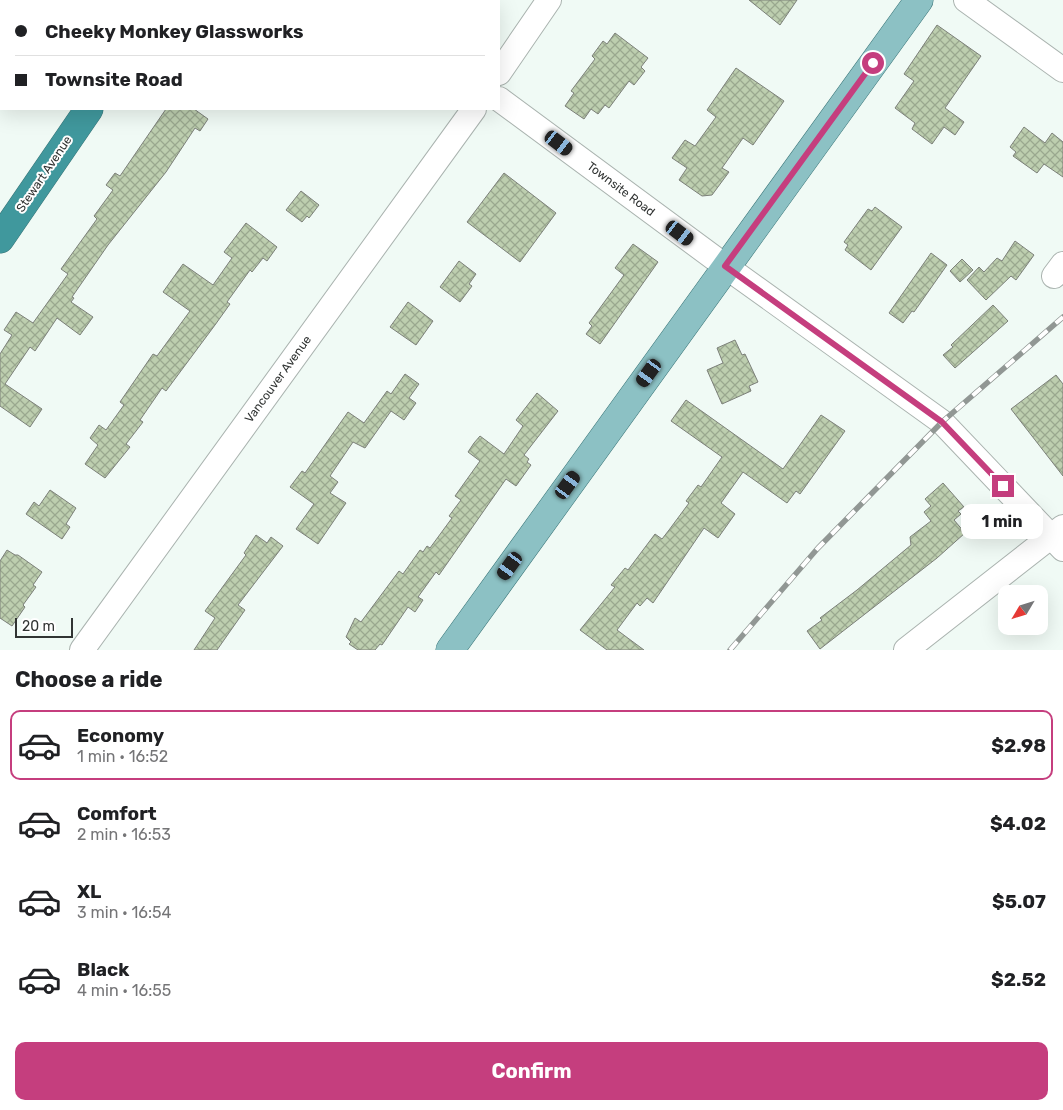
<!DOCTYPE html>
<html lang="en">
<head>
<meta charset="utf-8">
<style>
	:root { --surface:#fff; --page:#f2f2f2; --text:#202124; --muted:#757577; --line:#e0e0e0; --accent:#c53e7e }
	body { margin:0; font-family:Rubik,sans-serif; background:var(--page); color:var(--text); height:100vh; display:flex; flex-direction:column; font-size:19px; white-space:nowrap }
	* { box-sizing:border-box; margin:0 }
	p { font-size:16px; color:var(--muted) }
	.icon { flex:none; width:28px; height:28px; fill:none; stroke:currentColor; stroke-width:2; stroke-linecap:round; stroke-linejoin:round }
	.map { position:relative; height:650px; overflow:hidden }
	.drawer { display:flex; flex-direction:column; background:var(--surface); flex:1 }
	.drawer>* { flex:none }
	.banner { position:absolute; left:0px; top:0px; width:500px; height:110px; box-shadow:0 5px 20px #0002; display:grid; align-content:center; height:110px; padding:0 15px; background:var(--surface) }
	.needle { width:32px; rotate:232deg }
	.tools { position:absolute; left:998px; top:585px; display:grid; gap:10px }
	.tools a { display:grid; place-items:center; width:50px; height:50px; border-radius:10px; background:var(--surface); box-shadow:0 5px 20px #0002; font-size:25px }
	.scale { position:absolute; left:15px; bottom:12px; width:58px; box-sizing:border-box; padding-left:5px; border:2px solid #313433; border-top:0; font-size:14px; line-height:18px; white-space:nowrap; color:#313433; -webkit-text-stroke:4px #fff; paint-order:stroke }
	.end { position:absolute; width:22px; height:22px; margin:-11px; border:6px solid #c53e7e; background:#fff; box-shadow:0 0 0 2px #fff }
	.from { border-radius:50% }
	.bubble { position:absolute; height:35px; border-radius:10px; background:var(--surface); box-shadow:0 5px 20px #0002; font-size:16px; font-weight:700; line-height:35px; text-align:center }
	.car { position:absolute; width:15px; height:30px; margin:-15px -8px; border-radius:6px; box-shadow:0 0 4px 1px #0007; background:linear-gradient(#222 24%,#8ab4d8 0 40%,#222 0 76%,#8ab4d8 0 86%,#222 0) }
	.banner b { display:flex; align-items:center; gap:18px; height:48px; font-size:19px }
	.banner b+b { border-top:1px solid var(--line) }
	.banner i { width:12px; height:12px; background:var(--text) }
	ul { padding:0; list-style:none }
	li { display:flex; align-items:center; gap:15px; height:70px; margin:0 10px 8px; padding:0 5px; border:2px solid transparent; border-radius:10px }
	li div { flex:1 }
	li b { display:block; font-size:19px }
	li em { font-style:normal; font-weight:700 }
	li.current { border-color:var(--accent) }
	li>.icon { width:45px; height:45px; stroke-width:1.5 }
	h2 { padding:0 15px; font-size:22px; line-height:60px }
	.button { display:flex; gap:10px; margin-top:auto; padding:10px 15px }
	.button a { flex:1; height:58px; border-radius:10px; background:var(--accent); color:#fff; font-size:20px; font-weight:700; line-height:58px; text-align:center }
	.map>svg:first-child { display:block }
</style>
</head>
<body>
<div class="map">
<svg width="1063" height="650" viewBox="0 0 1063 650">
	<defs>
		<pattern id="building-cross-hatch" width="8" height="8" patternUnits="userSpaceOnUse" patternTransform="scale(1.25)"><rect width="8" height="8" fill="#bdceaf"/><path d="M0 0l8 8M0 8l8-8" fill="none" stroke="#9aa88f"/></pattern>
	</defs>
	<rect width="100%" height="100%" fill="#f0faf5"/>
	<path fill="url(#building-cross-hatch)" stroke="#7c8079" d="M 749,0 L 797,0 L 780,25 Z
		M 937,25 L 981,56 L 945,108 L 964,122 L 955,135 L 944,127 L 932,144 L 912,129 L 915,123 L 895,108 L 914,81 L 904,74 Z
		M 615,33 L 648,58 L 641,67 L 645,71 L 634,85 L 629,81 L 609,108 L 605,105 L 598,114 L 591,109 L 584,119 L 565,106 L 574,93 L 571,91 L 595,59 L 592,56 L 603,41 L 607,44 Z
		M 736,68 L 784,101 L 753,145 L 743,138 L 722,168 L 729,172 L 712,195 L 702,196 L 679,180 L 687,168 L 672,158 L 685,140 L 695,146 L 716,117 L 707,110 Z
		M 166,109 L 194,109 L 208,119 L 200,131 L 195,128 L 166,172 L 108,245 L 72,297 L 74,298 L 71,302 L 93,317 L 80,335 L 57,318 L 35,351 L 30,347 L 5,384 L 42,409 L 30,427 L 0,406 L 0,354 L 12,335 L 4,330 L 16,312 L 33,323 L 68,274 L 61,269 L 97,219 L 94,216 L 113,190 L 106,185 L 115,173 L 120,176 Z
		M 1024,127 L 1045,143 L 1052,133 L 1063,142 L 1063,177 L 1044,164 L 1037,173 L 1013,156 L 1016,152 L 1010,147 Z
		M 504,173 L 556,213 L 520,262 L 467,222 Z
		M 301,191 L 319,205 L 309,218 L 307,216 L 302,222 L 286,210 Z
		M 875,207 L 902,227 L 871,270 L 845,250 L 848,245 L 844,242 L 868,209 L 872,211 Z
		M 246,223 L 277,247 L 267,261 L 263,258 L 252,272 L 250,270 L 227,302 L 230,304 L 215,325 L 166,391 L 162,388 L 140,420 L 143,422 L 126,444 L 130,447 L 105,478 L 85,464 L 98,445 L 90,438 L 99,425 L 106,430 L 124,405 L 120,402 L 153,354 L 157,356 L 190,311 L 163,292 L 183,264 L 213,285 L 232,258 L 224,252 Z
		M 1015,241 L 1034,255 L 1016,280 L 1011,276 L 986,300 L 967,280 L 979,267 L 984,272 L 997,258 L 1002,261 Z
		M 633,244 L 658,262 L 600,344 L 586,334 L 592,326 L 589,323 L 624,275 L 615,268 Z
		M 931,253 L 947,265 L 914,312 L 912,311 L 903,323 L 889,313 Z
		M 962,259 L 973,270 L 960,282 L 950,271 Z
		M 459,261 L 476,274 L 469,284 L 472,286 L 460,302 L 440,287 Z
		M 408,302 L 433,321 L 416,345 L 390,327 Z
		M 993,305 L 1008,321 L 955,368 L 943,355 L 953,347 L 951,345 Z
		M 735,340 L 742,355 L 745,354 L 758,382 L 749,386 L 751,391 L 722,404 L 707,370 L 723,363 L 717,348 Z
		M 405,374 L 419,384 L 409,398 L 416,403 L 404,420 L 391,411 L 365,448 L 353,442 L 330,476 L 338,482 L 330,493 L 346,503 L 318,544 L 296,529 L 314,504 L 290,487 L 302,471 L 305,473 L 348,412 L 364,423 L 387,391 L 391,394 Z
		M 1056,375 L 1063,384 L 1063,476 L 1011,409 Z
		M 537,393 L 558,411 L 524,455 L 529,459 L 527,462 L 531,465 L 516,486 L 506,479 L 439,575 L 436,572 L 418,597 L 423,600 L 415,612 L 408,607 L 382,645 L 380,644 L 375,650 L 358,650 L 349,644 L 351,642 L 346,637 L 355,618 L 361,622 L 399,571 L 403,574 L 420,550 L 423,552 L 427,546 L 430,548 L 452,518 L 449,516 L 461,500 L 455,496 L 480,461 L 468,452 L 474,443 L 480,436 L 504,454 L 523,426 L 516,420 Z
		M 686,400 L 783,469 L 821,415 L 845,431 L 800,494 L 796,491 L 787,503 L 743,472 L 721,503 L 735,514 L 718,538 L 704,528 L 653,603 L 647,598 L 640,606 L 637,603 L 617,630 L 644,650 L 607,650 L 580,630 L 615,587 L 611,585 L 625,568 L 628,570 L 655,534 L 662,539 L 669,530 L 689,503 L 686,501 L 698,485 L 701,487 L 722,457 L 671,421 Z
		M 943,483 L 964,507 L 958,511 L 961,514 L 954,520 L 965,533 L 937,558 L 820,649 L 807,631 L 822,620 L 820,618 L 857,590 L 911,545 L 910,537 L 931,521 L 924,512 L 931,506 L 925,499 Z
		M 50,490 L 76,508 L 66,524 L 70,527 L 62,539 L 26,514 L 34,502 L 39,506 Z
		M 256,535 L 267,543 L 271,537 L 283,546 L 238,605 L 245,610 L 217,650 L 194,650 L 215,618 L 205,611 L 246,555 L 244,553 Z
		M 7,550 L 15,555 L 18,555 L 42,572 L 33,585 L 36,587 L 23,605 L 25,607 L 12,626 L 0,618 L 0,561 Z"/>
	<g fill="none" stroke-linecap="round" stroke-linejoin="round">
		<defs>
			<path id="minor" d="M 364,0 L 365,1
				M 966,0 L 1063,70
				M 499,73 L 549,0
				M 499,99 L 725,266 L 942,422 L 1063,549
				M 1054,276 L 1063,264
				M 82,650 L 474,109
				M 906,650 L 1063,527"/>
			<path id="major" d="M 450,650 L 919,0"/>
			<path id="highway" d="M 162,1 L 163,0
				M 0,239 L 89,109"/>
		</defs>
		<use href="#minor" stroke="#aab3af" stroke-width="26"/>
		<use href="#major" stroke="#3b7578" stroke-width="29"/>
		<use href="#highway" stroke="#3b7578" stroke-width="29"/>
		<use href="#minor" stroke="#fff" stroke-width="24"/>
		<use href="#major" stroke="#8cc1c4" stroke-width="28"/>
		<use href="#highway" stroke="#40989d" stroke-width="28"/>
		<defs>
			<path id="rail" d="M 730,650 L 818,548 L 942,422 L 1063,317"/>
		</defs>
		<use href="#rail" stroke="#919794" stroke-width="5.5"/>
		<use href="#rail" stroke="#fff" stroke-width="4" stroke-dasharray="11" stroke-linecap="butt"/>
	</g>
	<g fill="none" stroke-linecap="round" stroke-linejoin="round">
		<path stroke="#c53e7e" stroke-width="6" d="M 873,63 L 725,266 L 942,422 L 1003,486"/>
	</g>
	<g text-anchor="middle" stroke-width="4" stroke-linejoin="round" paint-order="stroke">
		<g font-size="12" fill="#313433" stroke="#fff">
			<text transform="translate(44 174) rotate(-56)" y="4">Stewart Avenue</text>
			<text transform="translate(621 189) rotate(37)" y="4">Townsite Road</text>
			<text transform="translate(278 379) rotate(-54)" y="4">Vancouver Avenue</text>
		</g>
	</g>
</svg>
<div class="tools">
<a><svg class="needle" viewBox="-14 -14 28 28"><path d="M0-13l5 13h-10z" fill="#e53935"/><path d="M0 13l5-13h-10z" fill="#757577"/></svg></a>
</div>
<div class="scale">20 m</div>
<i class="end from" style="left:873px;top:63px"></i>
<i class="end" style="left:1003px;top:486px"></i>
<div class="bubble" style="left:961px;top:504px;width:82px">1 min</div>
<i class="car" style="left:559px;top:143px;rotate:127deg"></i>
<i class="car" style="left:680px;top:233px;rotate:127deg"></i>
<i class="car" style="left:649px;top:373px;rotate:216deg"></i>
<i class="car" style="left:568px;top:485px;rotate:36deg"></i>
<i class="car" style="left:510px;top:566px;rotate:216deg"></i>
<div class="banner">
<b><i class="from"></i>Cheeky Monkey Glassworks</b>
<b><i></i>Townsite Road</b>
</div>
</div>
<section class="drawer">
<h2>Choose a ride</h2>
<ul>
<li class="current"><svg class="icon" aria-label="car" viewBox="0 0 24 24"><path d="M5 17H2v-5l4-1 3-4h7l3 4 3 1v5h-3M9 17h6M6 11h13"/><circle cx="7" cy="17" r="2"/><circle cx="17" cy="17" r="2"/></svg><div><b>Economy</b><p>1 min · 16:52</p></div><em>$2.98</em></li>
<li><svg class="icon" aria-label="car" viewBox="0 0 24 24"><path d="M5 17H2v-5l4-1 3-4h7l3 4 3 1v5h-3M9 17h6M6 11h13"/><circle cx="7" cy="17" r="2"/><circle cx="17" cy="17" r="2"/></svg><div><b>Comfort</b><p>2 min · 16:53</p></div><em>$4.02</em></li>
<li><svg class="icon" aria-label="car" viewBox="0 0 24 24"><path d="M5 17H2v-5l4-1 3-4h7l3 4 3 1v5h-3M9 17h6M6 11h13"/><circle cx="7" cy="17" r="2"/><circle cx="17" cy="17" r="2"/></svg><div><b>XL</b><p>3 min · 16:54</p></div><em>$5.07</em></li>
<li><svg class="icon" aria-label="car" viewBox="0 0 24 24"><path d="M5 17H2v-5l4-1 3-4h7l3 4 3 1v5h-3M9 17h6M6 11h13"/><circle cx="7" cy="17" r="2"/><circle cx="17" cy="17" r="2"/></svg><div><b>Black</b><p>4 min · 16:55</p></div><em>$2.52</em></li>
</ul>
<div class="button"><a>Confirm</a></div>
</section>
</body>
</html>
